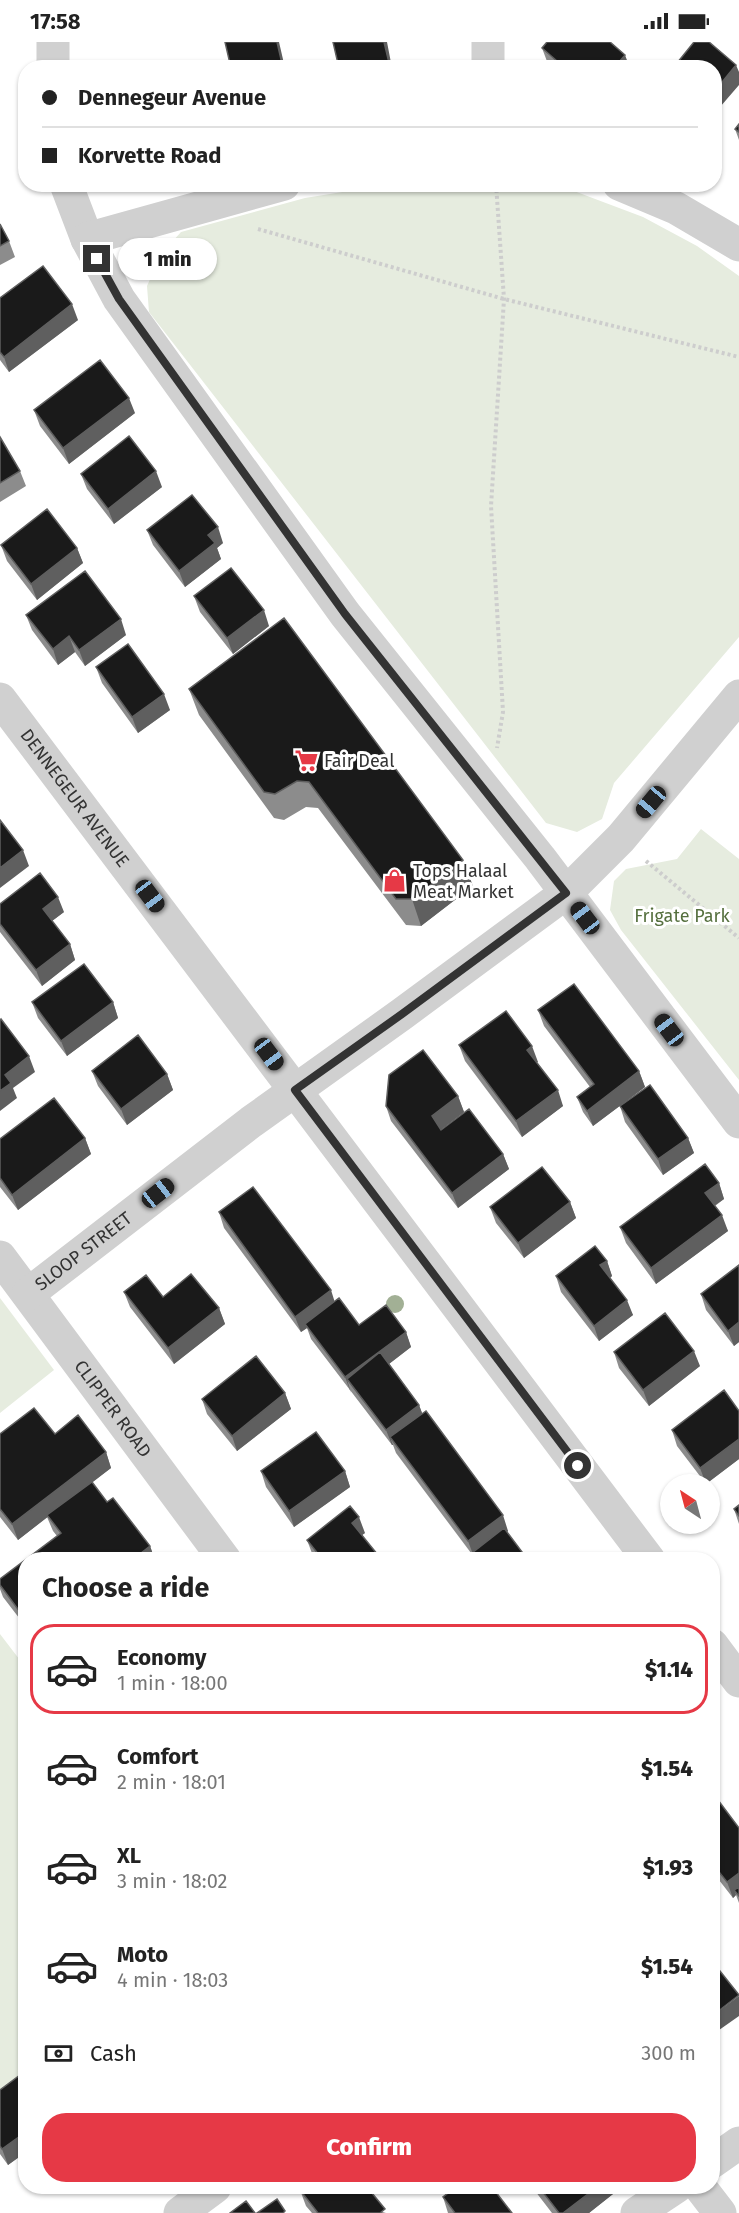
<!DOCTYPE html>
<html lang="en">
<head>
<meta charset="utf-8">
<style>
	:root { --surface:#fff; --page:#f6f6f6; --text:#222; --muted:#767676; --line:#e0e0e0; --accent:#e63946 }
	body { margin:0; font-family:"Fira Sans",sans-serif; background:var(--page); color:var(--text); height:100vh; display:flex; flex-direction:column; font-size:22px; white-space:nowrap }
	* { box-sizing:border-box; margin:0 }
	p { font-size:20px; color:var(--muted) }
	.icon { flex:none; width:33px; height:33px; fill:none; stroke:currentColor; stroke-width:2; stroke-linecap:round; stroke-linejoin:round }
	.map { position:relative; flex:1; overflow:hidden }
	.drawer { position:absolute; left:18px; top:1510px; width:702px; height:642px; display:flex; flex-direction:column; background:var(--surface); border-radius:24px; box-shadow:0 2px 4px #0004 }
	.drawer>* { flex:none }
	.top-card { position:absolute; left:18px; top:18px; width:704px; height:132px; border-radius:24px; box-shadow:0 2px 4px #0004; display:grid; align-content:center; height:132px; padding:0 24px; background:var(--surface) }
	.needle { width:39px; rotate:324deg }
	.tools { position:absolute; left:660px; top:1432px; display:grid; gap:12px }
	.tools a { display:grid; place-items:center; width:60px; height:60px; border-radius:50%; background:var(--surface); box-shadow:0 2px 4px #0004; font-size:30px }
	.end { position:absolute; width:27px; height:27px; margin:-14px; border:8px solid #333; background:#fff; box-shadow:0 0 0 3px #fff }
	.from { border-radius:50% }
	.bubble { position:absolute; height:42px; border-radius:21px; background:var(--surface); box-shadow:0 2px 4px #0004; font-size:20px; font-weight:800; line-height:42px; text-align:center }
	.car { position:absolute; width:18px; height:36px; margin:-18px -9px; border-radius:8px; box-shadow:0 0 4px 2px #0007; background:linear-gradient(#222 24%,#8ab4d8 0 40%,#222 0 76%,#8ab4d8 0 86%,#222 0) }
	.top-card b { display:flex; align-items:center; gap:21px; height:57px; font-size:22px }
	.top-card b+b { border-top:2px solid var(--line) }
	.top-card i { width:15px; height:15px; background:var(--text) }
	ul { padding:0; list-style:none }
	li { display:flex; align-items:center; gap:18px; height:90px; margin:0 12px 9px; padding:0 12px; border:3px solid transparent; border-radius:24px }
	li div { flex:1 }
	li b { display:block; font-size:22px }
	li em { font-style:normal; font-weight:800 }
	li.current { border-color:var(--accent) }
	li>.icon { width:54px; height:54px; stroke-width:1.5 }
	h2 { padding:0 24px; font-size:27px; line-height:72px }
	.pay { display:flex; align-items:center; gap:15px; height:66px; padding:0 24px; font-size:22px }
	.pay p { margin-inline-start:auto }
	.button { display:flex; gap:12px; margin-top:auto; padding:12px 24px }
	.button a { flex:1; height:69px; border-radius:24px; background:var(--accent); color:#fff; font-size:24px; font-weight:800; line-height:69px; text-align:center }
	.status { display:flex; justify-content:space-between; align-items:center; height:42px; padding:0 30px; background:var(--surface); direction:ltr }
	.status svg { height:16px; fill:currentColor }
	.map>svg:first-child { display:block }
</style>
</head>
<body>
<div class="status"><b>17:58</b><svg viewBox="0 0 49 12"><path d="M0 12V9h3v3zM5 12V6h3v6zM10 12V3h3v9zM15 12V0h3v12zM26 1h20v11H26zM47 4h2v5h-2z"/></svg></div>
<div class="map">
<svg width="739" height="2171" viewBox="0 0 739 2171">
	<rect width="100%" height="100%" fill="#fff"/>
	<path fill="#e6ecdf" d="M 386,143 L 537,142 L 566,146 L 643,175 L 697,204 L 739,234 L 739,595 L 614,741 L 602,777 L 577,790 L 546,781 L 149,270 L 147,244 L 162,211 L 181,190 L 305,156 Z
		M 701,787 L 739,817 L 739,1038 L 621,888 L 610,868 L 614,839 L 626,827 L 677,817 Z
		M 0,1256 L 54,1328 L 0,1371 Z
		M 0,1592 L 26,1626 L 25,2036 L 0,2055 Z"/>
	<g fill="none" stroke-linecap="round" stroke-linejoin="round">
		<path stroke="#cdcdcd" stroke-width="4" stroke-dasharray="3 3" stroke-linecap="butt" d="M 496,142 L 504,257 L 491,464 L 503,670 L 497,706
			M 258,187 L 504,257 L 739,315
			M 646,819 L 739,896"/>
		<g stroke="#d0d0d0" stroke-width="33">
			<path d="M 53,26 L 53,0"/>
			<path d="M 488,26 L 488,0"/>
			<path d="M 66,142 L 87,197 L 119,257 L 345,572 L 540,816 L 739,1080"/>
			<path d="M 619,142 L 676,166 L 739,203"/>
			<path d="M 87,197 L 284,142"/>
			<path id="s1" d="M 0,657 L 649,1518"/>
			<path id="s2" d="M 0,1215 L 225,1518"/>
			<path id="s3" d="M 28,1252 L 251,1080 L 402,972 L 566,851 L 621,796 L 739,654"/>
			<path d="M 712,1603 L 739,1639"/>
			<path d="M 712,2120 L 739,2101"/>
			<path d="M 700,2145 L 720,2171"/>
			<path d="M 180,2171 L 215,2145"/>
			<path d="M 637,2171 L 676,2145"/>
		</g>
	</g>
	<circle fill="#a2b095" cx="395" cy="1262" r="9"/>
	<path fill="#8c8c8c" d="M 542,6 L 630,26 L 552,26 L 548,22 Z
		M 739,82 L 739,98 L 735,87 Z
		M 0,182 L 9,199 L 15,215 L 0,223 Z
		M 0,256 L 78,278 L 9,330 L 0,318 Z
		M 34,368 L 135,371 L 69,422 L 40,384 Z
		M 0,395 L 20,429 L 26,444 L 0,460 Z
		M 81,432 L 162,445 L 114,482 L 87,447 Z
		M 147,488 L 223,501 L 217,506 L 221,517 L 185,545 L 153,503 Z
		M 1,503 L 77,506 L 83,521 L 37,558 L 7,519 Z
		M 194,554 L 269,584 L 233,612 L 200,570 Z
		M 26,573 L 126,593 L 85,624 L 75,610 L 58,623 L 32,588 Z
		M 96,625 L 170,668 L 138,691 L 102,641 Z
		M 189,647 L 473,844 L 421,884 L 406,883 L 318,766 L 306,765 L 284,778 L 274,776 L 199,673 Z
		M 0,862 L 64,870 L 52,879 L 70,902 L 75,918 L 42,944 L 0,890 Z
		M 32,960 L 113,960 L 118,976 L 67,1014 L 38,976 Z
		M 538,968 L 639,1029 L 645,1045 L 593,1084 L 583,1070 L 577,1055 L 590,1045 L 544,984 Z
		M 459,1003 L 538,1020 L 536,1020 L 563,1064 L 522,1095 L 465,1019 Z
		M 92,1029 L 167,1032 L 173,1048 L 127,1083 L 98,1044 Z
		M 458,1054 L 464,1070 L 441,1087 L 503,1112 L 509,1127 L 458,1166 L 391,1079 L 386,1064 Z
		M 620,1064 L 688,1096 L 694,1111 L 663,1133 L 625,1080 Z
		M 85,1096 L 91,1112 L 18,1168 L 0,1145 L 0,1097 Z
		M 719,1141 L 724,1157 L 715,1164 L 728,1189 L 656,1242 L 626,1201 L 620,1185 Z
		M 570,1160 L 576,1176 L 524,1216 L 496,1181 L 490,1165 Z
		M 219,1170 L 335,1260 L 359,1283 L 406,1290 L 411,1305 L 389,1322 L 419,1363 L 422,1371 L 508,1489 L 507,1490 L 528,1518 L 475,1518 L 474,1515 L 396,1411 L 393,1403 L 392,1403 L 311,1297 L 307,1286 L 301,1290 L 224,1186 Z
		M 607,1219 L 612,1234 L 610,1236 L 633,1273 L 599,1299 L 561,1250 L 556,1234 Z
		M 739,1223 L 739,1300 L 734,1304 L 706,1268 L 701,1252 Z
		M 124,1250 L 219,1266 L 225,1282 L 174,1322 L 130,1265 Z
		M 614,1310 L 700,1324 L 649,1364 L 619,1326 Z
		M 285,1351 L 291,1367 L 237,1409 L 207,1372 L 202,1357 Z
		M 739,1369 L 739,1417 L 706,1442 L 677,1404 L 672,1388 Z
		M 0,1392 L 55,1392 L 106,1410 L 111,1426 L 92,1440 L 107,1460 L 150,1504 L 155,1518 L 26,1518 L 26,1585 L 3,1555 L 0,1547 L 0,1537 L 57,1494 L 53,1489 L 47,1475 L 18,1498 L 0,1475 Z
		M 261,1429 L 345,1429 L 350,1445 L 294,1485 L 266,1445 Z
		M 739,1463 L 739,1482 L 734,1467 Z
		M 365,1491 L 362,1493 L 382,1518 L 316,1518 L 313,1514 L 307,1498 Z
		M 712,1750 L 739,1786 L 739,1861 L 736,1853 L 733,1856 L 712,1829 Z
		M 26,2041 L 26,2110 L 8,2123 L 0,2112 L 0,2048 Z
		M 532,2145 L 610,2145 L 613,2152 L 589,2171 L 552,2171 Z
		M 300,2148 L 386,2171 L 312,2171 L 306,2164 Z
		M 443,2155 L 512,2171 L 448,2171 Z"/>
	<path fill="#5f5f5f" d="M 277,0 L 279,0 L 285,26 L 283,26 Z
		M 384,0 L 387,0 L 392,26 L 390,26 Z
		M 625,13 L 630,26 L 614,26 Z
		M 736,23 L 739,30 L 739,43 L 714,72 L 714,50 Z
		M 72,262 L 78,278 L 9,330 L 4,315 Z
		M 129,356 L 135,371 L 69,422 L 63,406 Z
		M 156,429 L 162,445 L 114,482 L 108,467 Z
		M 218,485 L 223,501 L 217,506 L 221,517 L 185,545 L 179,529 L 208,493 Z
		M 77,506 L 83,521 L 37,558 L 31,542 Z
		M 264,568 L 269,584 L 233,612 L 227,596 Z
		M 121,577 L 126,593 L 85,624 L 79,608 Z
		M 69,594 L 75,610 L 58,623 L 53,607 Z
		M 164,652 L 170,668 L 138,691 L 132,675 Z
		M 23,808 L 29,824 L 0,846 L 0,826 Z
		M 463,818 L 473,844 L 421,884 L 412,857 Z
		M 58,855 L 64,870 L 48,882 L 43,867 Z
		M 70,902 L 75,918 L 42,944 L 36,928 Z
		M 113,960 L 118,976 L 67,1014 L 61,999 Z
		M 532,1004 L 538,1020 L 532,1023 L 527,1008 Z
		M 29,1014 L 35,1030 L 13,1046 L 17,1056 L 0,1069 L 0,1049 L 5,1033 Z
		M 639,1029 L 645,1045 L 593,1084 L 587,1069 Z
		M 167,1032 L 173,1048 L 127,1083 L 121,1067 Z
		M 558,1048 L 563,1064 L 522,1095 L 516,1079 Z
		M 458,1054 L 464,1070 L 438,1090 L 432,1074 Z
		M 85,1096 L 91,1112 L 18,1168 L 12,1153 Z
		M 688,1096 L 694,1111 L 663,1133 L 658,1117 Z
		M 503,1112 L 509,1127 L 458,1166 L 452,1151 Z
		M 719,1141 L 724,1157 L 711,1166 L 705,1151 Z
		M 570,1160 L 576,1176 L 524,1216 L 518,1201 Z
		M 722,1173 L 728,1189 L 656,1242 L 651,1226 Z
		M 607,1219 L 612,1234 L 606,1239 L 600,1223 Z
		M 331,1248 L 336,1264 L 305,1282 L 307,1286 L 301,1290 L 295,1275 Z
		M 627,1258 L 633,1273 L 599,1299 L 594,1284 Z
		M 219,1266 L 225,1282 L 174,1322 L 168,1306 Z
		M 739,1280 L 739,1300 L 734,1304 L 728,1289 Z
		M 406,1290 L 411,1305 L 355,1348 L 347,1337 L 351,1351 L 345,1335 Z
		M 694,1309 L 700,1324 L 649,1364 L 643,1348 Z
		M 285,1351 L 291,1367 L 237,1409 L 232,1394 Z
		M 419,1363 L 425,1379 L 390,1395 L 393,1403 L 392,1403 L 386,1388 Z
		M 739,1397 L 739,1417 L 706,1442 L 700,1426 Z
		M 106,1410 L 111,1426 L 18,1498 L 12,1482 Z
		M 345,1429 L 350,1445 L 294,1485 L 289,1469 Z
		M 503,1473 L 508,1489 L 475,1514 L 472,1511 L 474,1515 L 468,1499 Z
		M 359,1475 L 365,1491 L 358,1496 L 352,1481 Z
		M 150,1504 L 155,1518 L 132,1518 Z
		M 739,1831 L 739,1851 L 734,1848 L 736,1853 L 733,1856 L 727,1840 Z
		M 739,1954 L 739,1974 L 712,1993 L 712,1974 Z
		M 23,2092 L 26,2099 L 26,2110 L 8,2123 L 2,2107 Z
		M 597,2145 L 610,2145 L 613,2152 L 589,2171 L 563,2171 Z"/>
	<path fill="#1a1a1a" stroke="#5f5f5f" stroke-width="1.5" d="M 225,0 L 277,0 L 283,26 L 231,26 Z
		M 333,0 L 384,0 L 390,25 L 386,26 L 339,26 Z
		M 547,0 L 610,0 L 625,13 L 614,26 L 565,26 L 542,6 Z
		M 694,0 L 709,0 L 736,23 L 714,50 L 714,26 L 673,26 Z
		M 739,82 L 739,90 L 735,87 Z
		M 0,182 L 9,199 L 0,204 Z
		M 43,224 L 72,262 L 4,315 L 0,310 L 0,256 Z
		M 100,318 L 129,356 L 63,406 L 34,368 Z
		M 129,394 L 156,429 L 108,467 L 81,432 Z
		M 0,395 L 20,429 L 0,441 Z
		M 192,453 L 218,485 L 208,493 L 215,501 L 179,529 L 147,488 Z
		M 47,467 L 77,506 L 31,542 L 1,503 Z
		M 231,526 L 264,568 L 227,596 L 194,554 Z
		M 85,529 L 121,577 L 79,608 L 69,594 L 53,607 L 26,573 Z
		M 284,576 L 463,818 L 412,857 L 396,857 L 309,740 L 297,739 L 275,752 L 264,750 L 189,647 Z
		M 128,602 L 164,652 L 132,675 L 96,625 Z
		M 0,778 L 23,808 L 0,826 Z
		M 40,831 L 58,855 L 43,867 L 70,902 L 36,928 L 0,882 L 0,862 Z
		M 84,922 L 113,960 L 61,999 L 32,960 Z
		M 574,942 L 639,1029 L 587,1069 L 577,1055 L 594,1042 L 538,968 Z
		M 506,969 L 532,1004 L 527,1008 L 558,1048 L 516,1079 L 459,1003 Z
		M 1,977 L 29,1014 L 5,1033 L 11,1041 L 0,1049 L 0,978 Z
		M 138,993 L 167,1032 L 121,1067 L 92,1029 Z
		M 423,1008 L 458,1054 L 432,1074 L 441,1088 L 469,1067 L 503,1112 L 452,1151 L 386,1064 L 389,1033 Z
		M 650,1043 L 688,1096 L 658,1117 L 620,1064 Z
		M 54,1056 L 85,1096 L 12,1153 L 0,1136 L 0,1097 Z
		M 705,1122 L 719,1141 L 705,1151 L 722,1173 L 651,1226 L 620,1185 Z
		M 542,1125 L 570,1160 L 518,1201 L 490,1165 Z
		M 253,1145 L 331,1248 L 295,1275 L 219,1170 Z
		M 595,1204 L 607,1219 L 600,1223 L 627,1258 L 594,1284 L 556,1234 Z
		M 739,1223 L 739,1280 L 728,1289 L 701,1252 Z
		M 191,1232 L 219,1266 L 168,1306 L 124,1250 L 146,1233 L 163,1255 Z
		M 339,1256 L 359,1283 L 386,1263 L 406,1290 L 345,1335 L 305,1282 Z
		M 665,1271 L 694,1309 L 643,1348 L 614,1310 Z
		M 380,1310 L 419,1363 L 386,1388 L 347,1337 Z
		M 256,1314 L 285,1351 L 232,1394 L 202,1357 Z
		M 724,1348 L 739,1369 L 739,1397 L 700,1426 L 672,1388 Z
		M 34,1366 L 55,1392 L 78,1373 L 106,1410 L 12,1482 L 0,1467 L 0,1392 Z
		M 426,1369 L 503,1473 L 468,1499 L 390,1395 Z
		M 316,1390 L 345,1429 L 289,1469 L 261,1429 Z
		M 92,1440 L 107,1460 L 113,1456 L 150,1504 L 132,1518 L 26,1518 L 26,1578 L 0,1543 L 0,1537 L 61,1491 L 47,1473 Z
		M 739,1463 L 739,1474 L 734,1467 Z
		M 350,1464 L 359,1475 L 352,1481 L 382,1518 L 323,1518 L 307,1498 Z
		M 504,1486 L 528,1518 L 478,1518 L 472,1511 Z
		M 712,1750 L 739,1786 L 739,1831 L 727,1840 L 712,1821 Z
		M 739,1845 L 739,1854 L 734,1848 Z
		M 712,1919 L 739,1953 L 712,1974 Z
		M 20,2033 L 26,2041 L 26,2095 L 23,2092 L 2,2107 L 0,2104 L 0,2048 Z
		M 304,2145 L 367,2145 L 385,2167 L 380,2171 L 318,2171 L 300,2148 Z
		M 456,2145 L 492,2145 L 512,2171 L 455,2171 L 443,2155 Z
		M 539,2145 L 597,2145 L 563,2171 L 559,2171 Z
		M 277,2157 L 285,2169 L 283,2171 L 257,2171 Z
		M 246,2159 L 255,2171 L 230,2171 Z"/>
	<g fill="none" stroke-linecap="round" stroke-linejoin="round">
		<path stroke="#333" stroke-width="8" d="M 97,217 L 119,257 L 345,572 L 566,851 L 402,972 L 295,1048 L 578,1424"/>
	</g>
	<defs>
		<symbol id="supermarket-bare" viewBox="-9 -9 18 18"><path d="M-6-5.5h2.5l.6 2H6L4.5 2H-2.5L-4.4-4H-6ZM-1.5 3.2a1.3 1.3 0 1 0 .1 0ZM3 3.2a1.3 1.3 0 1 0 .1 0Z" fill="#e63946" stroke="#fff" stroke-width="2.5" paint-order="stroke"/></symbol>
		<symbol id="shop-bare" viewBox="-9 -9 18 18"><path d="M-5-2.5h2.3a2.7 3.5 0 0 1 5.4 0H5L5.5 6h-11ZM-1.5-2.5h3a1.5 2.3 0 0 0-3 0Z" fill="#e63946" stroke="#fff" stroke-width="2.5" paint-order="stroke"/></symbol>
	</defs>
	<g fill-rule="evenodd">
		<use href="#supermarket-bare" x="290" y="702" width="33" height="33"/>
		<use href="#shop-bare" x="378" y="822" width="33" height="33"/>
	</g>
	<g text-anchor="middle" stroke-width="6" stroke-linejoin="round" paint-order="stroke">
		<g font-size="18" fill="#333" stroke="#fff" text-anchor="start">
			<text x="324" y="725">Fair Deal</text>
			<text x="413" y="835">Tops Halaal<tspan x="413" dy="21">Meat Market</tspan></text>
		</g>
		<g font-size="18" fill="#333" stroke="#fff">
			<text dy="6" stroke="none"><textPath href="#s1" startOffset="124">DENNEGEUR AVENUE</textPath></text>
			<text dy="6" stroke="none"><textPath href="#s3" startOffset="70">SLOOP STREET</textPath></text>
			<text dy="6" stroke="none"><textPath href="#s2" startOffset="189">CLIPPER ROAD</textPath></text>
		</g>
		<g font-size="18" fill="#56703f" stroke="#fff">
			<text x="682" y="880">Frigate Park</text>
		</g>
	</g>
</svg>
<div class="tools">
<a><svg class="needle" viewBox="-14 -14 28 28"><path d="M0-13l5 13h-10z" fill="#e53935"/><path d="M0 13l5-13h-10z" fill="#767676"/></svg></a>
</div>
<i class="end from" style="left:578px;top:1424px"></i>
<i class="end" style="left:97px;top:217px"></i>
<div class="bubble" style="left:118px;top:196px;width:99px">1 min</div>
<i class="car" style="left:651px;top:760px;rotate:220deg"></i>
<i class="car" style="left:150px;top:854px;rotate:143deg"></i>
<i class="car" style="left:585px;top:876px;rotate:323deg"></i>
<i class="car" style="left:669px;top:988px;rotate:323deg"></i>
<i class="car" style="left:269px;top:1012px;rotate:143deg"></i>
<i class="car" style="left:158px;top:1151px;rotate:52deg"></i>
<div class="top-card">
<b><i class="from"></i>Dennegeur Avenue</b>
<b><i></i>Korvette Road</b>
</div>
<section class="drawer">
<h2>Choose a ride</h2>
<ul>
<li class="current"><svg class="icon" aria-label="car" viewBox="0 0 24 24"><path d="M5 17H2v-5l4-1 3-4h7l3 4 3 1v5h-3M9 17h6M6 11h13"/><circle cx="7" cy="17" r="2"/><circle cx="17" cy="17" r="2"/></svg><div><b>Economy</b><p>1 min · 18:00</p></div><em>$1.14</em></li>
<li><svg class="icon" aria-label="car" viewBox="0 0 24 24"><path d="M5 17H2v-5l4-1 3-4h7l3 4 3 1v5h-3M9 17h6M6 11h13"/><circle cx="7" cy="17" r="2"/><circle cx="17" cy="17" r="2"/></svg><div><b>Comfort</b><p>2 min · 18:01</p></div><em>$1.54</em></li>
<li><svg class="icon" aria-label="car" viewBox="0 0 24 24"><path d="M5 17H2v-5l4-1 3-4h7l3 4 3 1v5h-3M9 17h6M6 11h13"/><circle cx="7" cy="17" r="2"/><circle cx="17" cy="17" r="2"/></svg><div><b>XL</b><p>3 min · 18:02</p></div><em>$1.93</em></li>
<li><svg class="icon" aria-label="car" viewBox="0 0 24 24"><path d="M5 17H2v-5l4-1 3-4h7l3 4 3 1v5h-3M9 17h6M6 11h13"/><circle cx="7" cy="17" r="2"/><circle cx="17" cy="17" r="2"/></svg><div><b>Moto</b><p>4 min · 18:03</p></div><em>$1.54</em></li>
</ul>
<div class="pay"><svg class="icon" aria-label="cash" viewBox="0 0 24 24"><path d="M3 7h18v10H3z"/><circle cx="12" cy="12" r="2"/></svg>Cash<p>300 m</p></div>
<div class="button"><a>Confirm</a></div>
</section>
</div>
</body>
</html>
